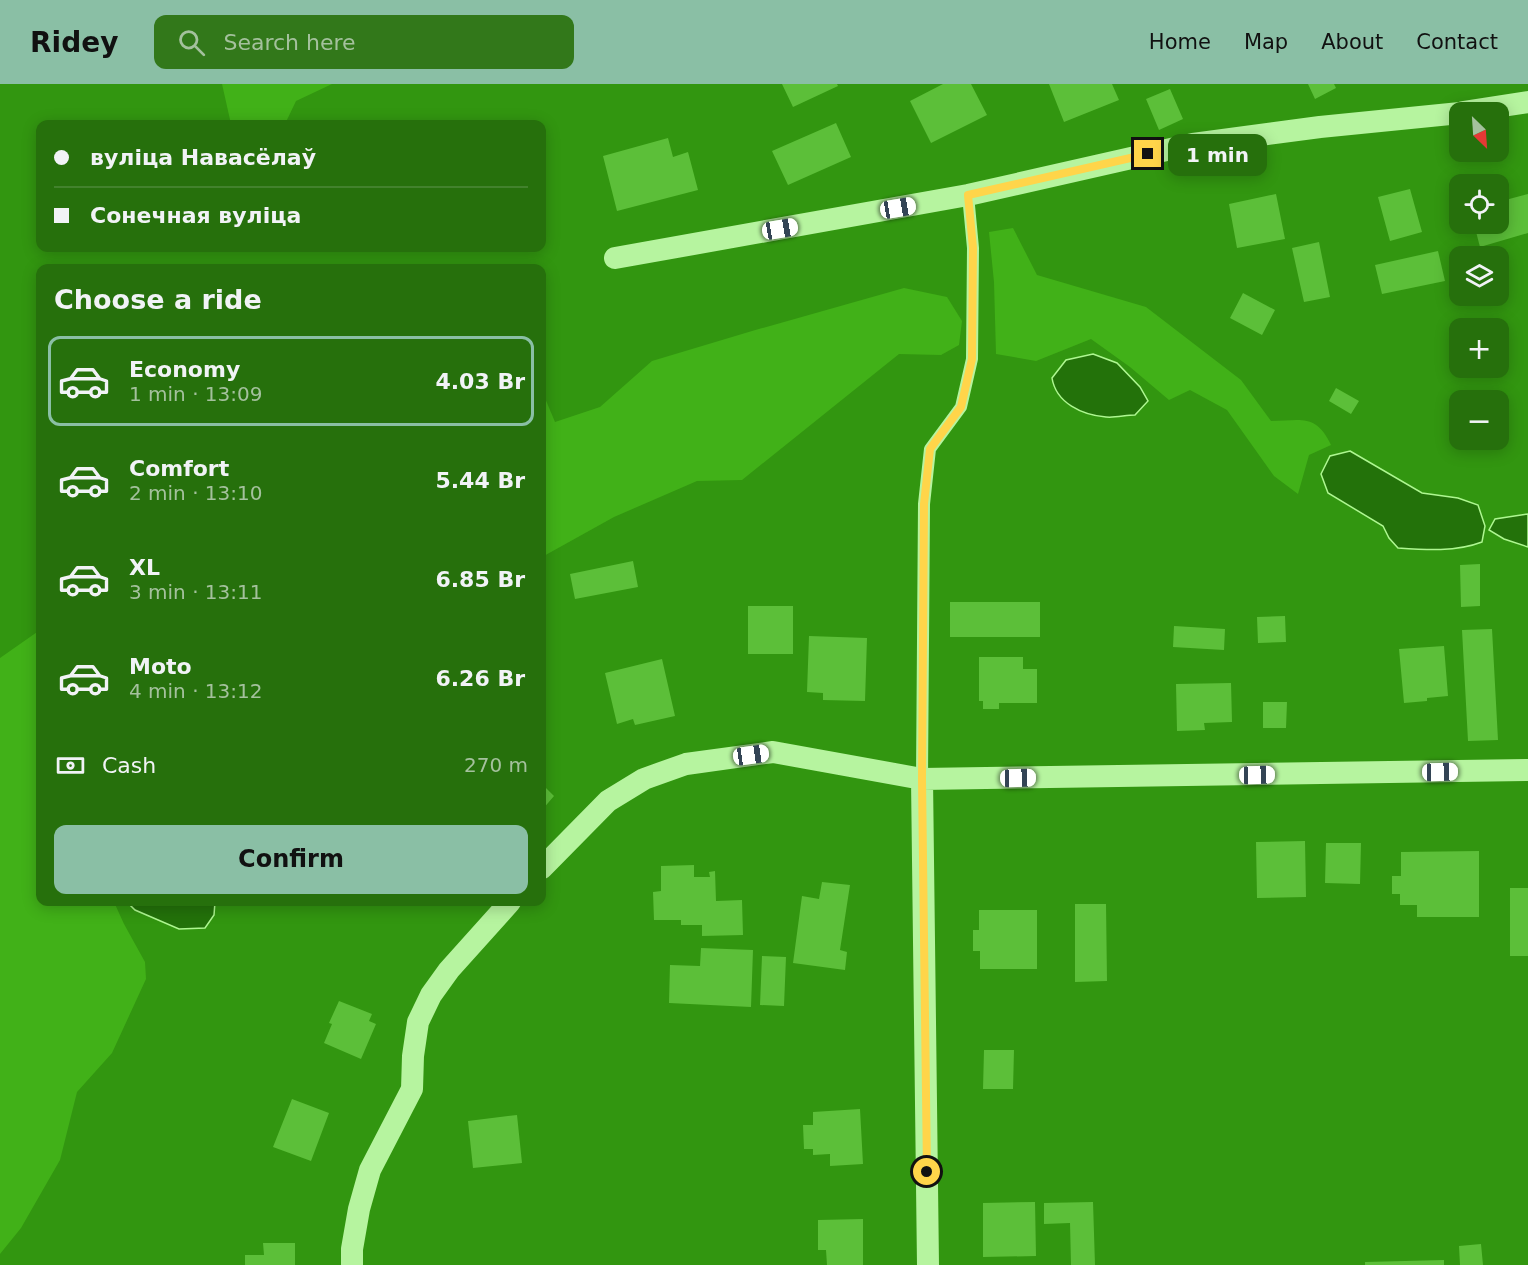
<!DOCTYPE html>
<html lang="en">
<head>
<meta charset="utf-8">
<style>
	:root { --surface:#26700c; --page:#32781a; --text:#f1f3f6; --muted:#a4c19d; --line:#42822d; --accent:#8abfa5 }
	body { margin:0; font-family:"DejaVu Sans",sans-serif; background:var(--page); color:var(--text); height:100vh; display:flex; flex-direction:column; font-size:22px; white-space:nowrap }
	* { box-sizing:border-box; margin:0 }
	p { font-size:20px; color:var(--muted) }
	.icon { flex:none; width:33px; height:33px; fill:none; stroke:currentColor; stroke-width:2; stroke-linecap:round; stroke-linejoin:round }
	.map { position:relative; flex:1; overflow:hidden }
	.details { position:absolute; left:36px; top:180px; width:510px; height:642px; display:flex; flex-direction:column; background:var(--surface); border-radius:12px; box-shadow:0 3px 15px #0003 }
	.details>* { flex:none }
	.banner { position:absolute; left:36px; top:36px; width:510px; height:132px; border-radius:12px; box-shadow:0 3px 15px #0003; display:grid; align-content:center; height:132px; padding:0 18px; background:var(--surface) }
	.needle { width:39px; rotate:155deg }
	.tools { position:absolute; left:1449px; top:18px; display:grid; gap:12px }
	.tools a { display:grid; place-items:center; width:60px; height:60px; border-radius:12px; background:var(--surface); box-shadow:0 3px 15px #0003; font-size:30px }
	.end { position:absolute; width:27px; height:27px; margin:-14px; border:8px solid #ffd54a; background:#111; box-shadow:0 0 0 3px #111 }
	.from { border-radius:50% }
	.bubble { position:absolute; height:42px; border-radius:12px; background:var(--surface); box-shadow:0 3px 15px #0003; font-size:20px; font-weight:800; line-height:42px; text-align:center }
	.car { position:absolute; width:18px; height:36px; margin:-18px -9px; border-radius:8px; box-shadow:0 0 4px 2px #0007; background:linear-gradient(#fff 24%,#345 0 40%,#fff 0 76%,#345 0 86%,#fff 0) }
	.banner b { display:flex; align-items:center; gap:21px; height:57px; font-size:22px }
	.banner b+b { border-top:2px solid var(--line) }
	.banner i { width:15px; height:15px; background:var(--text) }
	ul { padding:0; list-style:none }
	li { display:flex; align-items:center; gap:18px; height:90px; margin:0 12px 9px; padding:0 6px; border:3px solid transparent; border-radius:12px }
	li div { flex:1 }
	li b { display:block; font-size:22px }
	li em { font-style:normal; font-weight:800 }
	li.on { border-color:var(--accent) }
	li>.icon { width:54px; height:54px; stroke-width:1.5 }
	h2 { padding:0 18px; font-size:27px; line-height:72px }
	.pay { display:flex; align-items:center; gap:15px; height:66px; padding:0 18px; font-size:22px }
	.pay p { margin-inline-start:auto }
	.cta { display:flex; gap:12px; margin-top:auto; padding:12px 18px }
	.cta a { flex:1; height:69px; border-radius:12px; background:var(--accent); color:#111; font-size:24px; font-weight:800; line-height:69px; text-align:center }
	header { display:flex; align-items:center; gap:36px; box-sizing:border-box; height:84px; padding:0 30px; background:var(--accent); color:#111 }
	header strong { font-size:28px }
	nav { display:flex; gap:33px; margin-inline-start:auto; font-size:21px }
	.search { width:420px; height:54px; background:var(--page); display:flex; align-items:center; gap:15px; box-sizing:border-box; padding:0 21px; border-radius:12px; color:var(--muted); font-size:22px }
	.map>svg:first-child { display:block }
</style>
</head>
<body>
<header>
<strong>Ridey</strong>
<div class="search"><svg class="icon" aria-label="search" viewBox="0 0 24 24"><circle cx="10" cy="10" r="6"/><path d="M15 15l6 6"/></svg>Search here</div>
<nav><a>Home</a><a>Map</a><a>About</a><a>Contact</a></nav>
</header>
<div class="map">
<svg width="1528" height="1181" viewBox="0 0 1528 1181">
	<rect width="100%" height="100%" fill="#329610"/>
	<path fill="#41b118" d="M 222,0 L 332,0 L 296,17 L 285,40 L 231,40 Z
		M 1013,144 L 1037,191 L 1146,223 L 1241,296 L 1271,337 C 1301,337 1316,329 1331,361 L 1309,371 L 1298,410 L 1274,392 L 1227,326 L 1190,306 L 1169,316 L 1130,283 L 1091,255 L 1036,277 L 996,270 L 994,198 L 989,148 Z
		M 904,204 L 947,213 L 962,237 L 959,261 L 941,271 L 899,270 L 742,396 L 697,397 L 614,433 L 542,473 L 542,307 L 555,338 L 600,323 L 652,277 L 752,247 Z
		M 40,546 L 40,818 L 114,818 L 124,840 L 145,878 L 146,895 L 112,969 L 77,1008 L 60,1076 L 21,1144 L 0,1170 L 0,574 Z"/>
	<path fill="#23720a" stroke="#aef791" stroke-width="1.5" d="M 1093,270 L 1117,279 L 1140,303 L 1148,317 L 1135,331 C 1126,331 1115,334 1106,333 C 1082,331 1056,319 1052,294 L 1066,276 Z
		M 1350,367 L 1422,409 L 1458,414 L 1478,421 L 1485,442 L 1482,458 C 1456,468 1426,466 1398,464 L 1389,454 L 1383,442 L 1328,409 L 1321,390 L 1330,372 Z
		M 1528,430 L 1528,463 L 1504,455 L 1489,446 L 1495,435 Z
		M 127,818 L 215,818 L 214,831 L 205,844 L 179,845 L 135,826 Z"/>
	<path fill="#5cbf39" d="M 782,0 L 837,0 L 838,2 L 793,23 Z
		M 943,0 L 971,0 L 987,31 L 931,59 L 910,17 Z
		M 1049,0 L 1112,0 L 1119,16 L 1064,38 Z
		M 1308,0 L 1334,0 L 1336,4 L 1315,15 Z
		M 1170,5 L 1183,35 L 1159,46 L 1146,15 Z
		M 836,39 L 851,73 L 788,101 L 772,67 Z
		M 668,54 L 673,73 L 688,68 L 698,106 L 617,127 L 603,72 Z
		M 1410,105 L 1422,148 L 1390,157 L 1378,113 Z
		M 1276,110 L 1285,155 L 1237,164 L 1229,120 Z
		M 1528,110 L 1528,149 L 1480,163 L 1474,140 L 1498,140 L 1498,118 Z
		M 1319,158 L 1330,213 L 1304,218 L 1292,164 Z
		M 1438,167 L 1445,197 L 1382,210 L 1375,181 Z
		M 1243,209 L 1275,226 L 1262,251 L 1230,234 Z
		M 1336,304 L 1359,317 L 1351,330 L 1329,317 Z
		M 633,477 L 638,503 L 575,515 L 570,490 Z
		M 1480,480 L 1480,522 L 1461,523 L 1460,481 Z
		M 950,518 L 1040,518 L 1040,553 L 950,553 Z
		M 748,522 L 793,522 L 793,570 L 748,570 Z
		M 1285,532 L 1286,558 L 1258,559 L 1257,533 Z
		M 1174,542 L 1225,545 L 1224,566 L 1173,563 Z
		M 1492,545 L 1498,656 L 1468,657 L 1462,546 Z
		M 809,552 L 867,554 L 865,617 L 823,616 L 823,609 L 807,608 Z
		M 1444,562 L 1448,612 L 1427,614 L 1427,617 L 1404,619 L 1399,565 Z
		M 979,573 L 1023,573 L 1023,585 L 1037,585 L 1037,619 L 999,619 L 999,625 L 983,625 L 983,617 L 979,617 Z
		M 662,575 L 675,632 L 635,641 L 633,635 L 617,640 L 605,589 Z
		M 1231,599 L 1232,638 L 1204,639 L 1205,646 L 1177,647 L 1176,600 Z
		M 1263,618 L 1287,618 L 1286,644 L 1263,644 Z
		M 542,700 L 554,712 L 542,726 Z
		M 1305,757 L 1306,813 L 1257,814 L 1256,758 Z
		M 1326,759 L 1361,759 L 1360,800 L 1325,799 Z
		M 1479,767 L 1479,833 L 1417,833 L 1417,821 L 1400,821 L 1400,810 L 1392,810 L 1392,792 L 1401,792 L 1401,768 Z
		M 694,781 L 694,793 L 710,793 L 709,788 L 715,787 L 716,817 L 742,816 L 743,851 L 702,852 L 702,841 L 681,841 L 681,836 L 654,836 L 653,808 L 661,807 L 661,782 Z
		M 822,798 L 850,801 L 840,866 L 847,868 L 845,886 L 793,879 L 802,812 L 819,815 Z
		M 1510,804 L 1528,804 L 1528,872 L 1510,872 Z
		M 1075,820 L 1106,820 L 1107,897 L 1075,898 Z
		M 979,826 L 1037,826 L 1037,885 L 980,885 L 980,867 L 973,867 L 973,846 L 979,846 Z
		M 701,864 L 753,866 L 751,923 L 669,919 L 670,881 L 700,882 Z
		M 762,872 L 786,873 L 784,922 L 760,921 Z
		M 339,917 L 372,930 L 369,937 L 376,940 L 361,975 L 324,959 L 332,940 L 329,939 Z
		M 984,966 L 1014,966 L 1013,1005 L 983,1005 Z
		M 292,1015 L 329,1029 L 311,1077 L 273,1063 Z
		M 860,1025 L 863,1080 L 830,1082 L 830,1070 L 813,1071 L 813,1065 L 804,1065 L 803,1041 L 813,1041 L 813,1028 Z
		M 517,1031 L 522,1079 L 473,1084 L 468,1037 Z
		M 1035,1118 L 1036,1172 L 983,1173 L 983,1119 Z
		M 1093,1118 L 1095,1181 L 1071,1181 L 1070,1139 L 1044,1140 L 1044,1119 Z
		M 863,1135 L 863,1181 L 827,1181 L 826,1166 L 818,1166 L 818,1136 Z
		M 263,1159 L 295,1159 L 295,1181 L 245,1181 L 245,1171 L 264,1171 Z
		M 1481,1160 L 1483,1181 L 1460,1181 L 1459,1162 Z
		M 1444,1176 L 1444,1181 L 1365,1181 L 1365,1178 Z"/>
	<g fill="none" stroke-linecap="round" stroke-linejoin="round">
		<path stroke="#b6f49f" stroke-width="12" d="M 922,695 L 924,420 L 930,365 L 961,323 L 972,275 L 973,164 L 968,111"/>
		<path stroke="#b6f49f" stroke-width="22" d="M 1463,28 L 1528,18
			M 615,174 L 968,111 L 1193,60 L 1320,43 L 1460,29
			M 922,695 L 928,1181
			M 542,784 L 608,717 L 644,695 L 686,680 L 773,668 L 922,695 L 1528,686
			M 352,1181 L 352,1165 L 359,1125 L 370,1086 L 412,1005 L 413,972 L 418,938 L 431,911 L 449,886 L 510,818"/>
	</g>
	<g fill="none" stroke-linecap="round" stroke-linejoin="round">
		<path stroke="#ffd54a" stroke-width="8" d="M 927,1088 L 922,695 L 924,420 L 930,365 L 961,323 L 972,275 L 973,164 L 968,111 L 1148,70"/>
	</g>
</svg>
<div class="tools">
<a><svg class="needle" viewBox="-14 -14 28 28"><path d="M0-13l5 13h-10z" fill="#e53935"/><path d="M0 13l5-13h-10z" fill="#a4c19d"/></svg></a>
<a><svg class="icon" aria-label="locate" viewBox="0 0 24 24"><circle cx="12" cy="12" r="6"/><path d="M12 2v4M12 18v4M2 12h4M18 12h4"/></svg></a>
<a><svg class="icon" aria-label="layers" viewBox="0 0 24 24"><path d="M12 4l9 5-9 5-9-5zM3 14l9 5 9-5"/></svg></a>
<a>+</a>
<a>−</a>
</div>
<i class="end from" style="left:927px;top:1088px"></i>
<i class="end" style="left:1148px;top:70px"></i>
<div class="bubble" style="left:1168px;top:50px;width:99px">1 min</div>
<i class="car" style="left:898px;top:124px;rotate:80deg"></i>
<i class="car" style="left:780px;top:145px;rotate:80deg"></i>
<i class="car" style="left:751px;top:671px;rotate:82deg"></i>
<i class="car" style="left:1440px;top:688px;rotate:89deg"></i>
<i class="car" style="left:1257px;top:691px;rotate:89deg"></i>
<i class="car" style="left:1018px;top:694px;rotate:89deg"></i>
<div class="banner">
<b><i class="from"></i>вуліца Навасёлаў</b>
<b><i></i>Сонечная вуліца</b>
</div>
<section class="details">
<h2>Choose a ride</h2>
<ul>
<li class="on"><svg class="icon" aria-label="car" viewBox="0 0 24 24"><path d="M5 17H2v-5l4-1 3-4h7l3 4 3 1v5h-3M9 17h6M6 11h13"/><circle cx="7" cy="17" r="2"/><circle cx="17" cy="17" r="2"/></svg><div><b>Economy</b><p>1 min · 13:09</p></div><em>4.03 Br</em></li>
<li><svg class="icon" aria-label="car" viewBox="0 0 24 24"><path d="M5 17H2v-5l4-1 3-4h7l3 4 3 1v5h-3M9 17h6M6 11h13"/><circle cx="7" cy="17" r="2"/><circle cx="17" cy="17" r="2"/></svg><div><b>Comfort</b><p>2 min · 13:10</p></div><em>5.44 Br</em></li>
<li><svg class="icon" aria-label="car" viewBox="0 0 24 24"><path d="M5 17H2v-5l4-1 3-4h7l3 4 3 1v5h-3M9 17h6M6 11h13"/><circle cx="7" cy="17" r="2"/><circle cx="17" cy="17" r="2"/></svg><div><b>XL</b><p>3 min · 13:11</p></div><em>6.85 Br</em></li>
<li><svg class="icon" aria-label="car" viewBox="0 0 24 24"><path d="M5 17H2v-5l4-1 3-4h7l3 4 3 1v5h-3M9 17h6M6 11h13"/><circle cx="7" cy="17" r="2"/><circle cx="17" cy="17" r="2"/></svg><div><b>Moto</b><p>4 min · 13:12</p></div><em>6.26 Br</em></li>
</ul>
<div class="pay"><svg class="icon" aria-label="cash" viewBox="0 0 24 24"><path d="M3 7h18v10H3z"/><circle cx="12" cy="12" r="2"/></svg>Cash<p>270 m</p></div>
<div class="cta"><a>Confirm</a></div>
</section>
</div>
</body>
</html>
